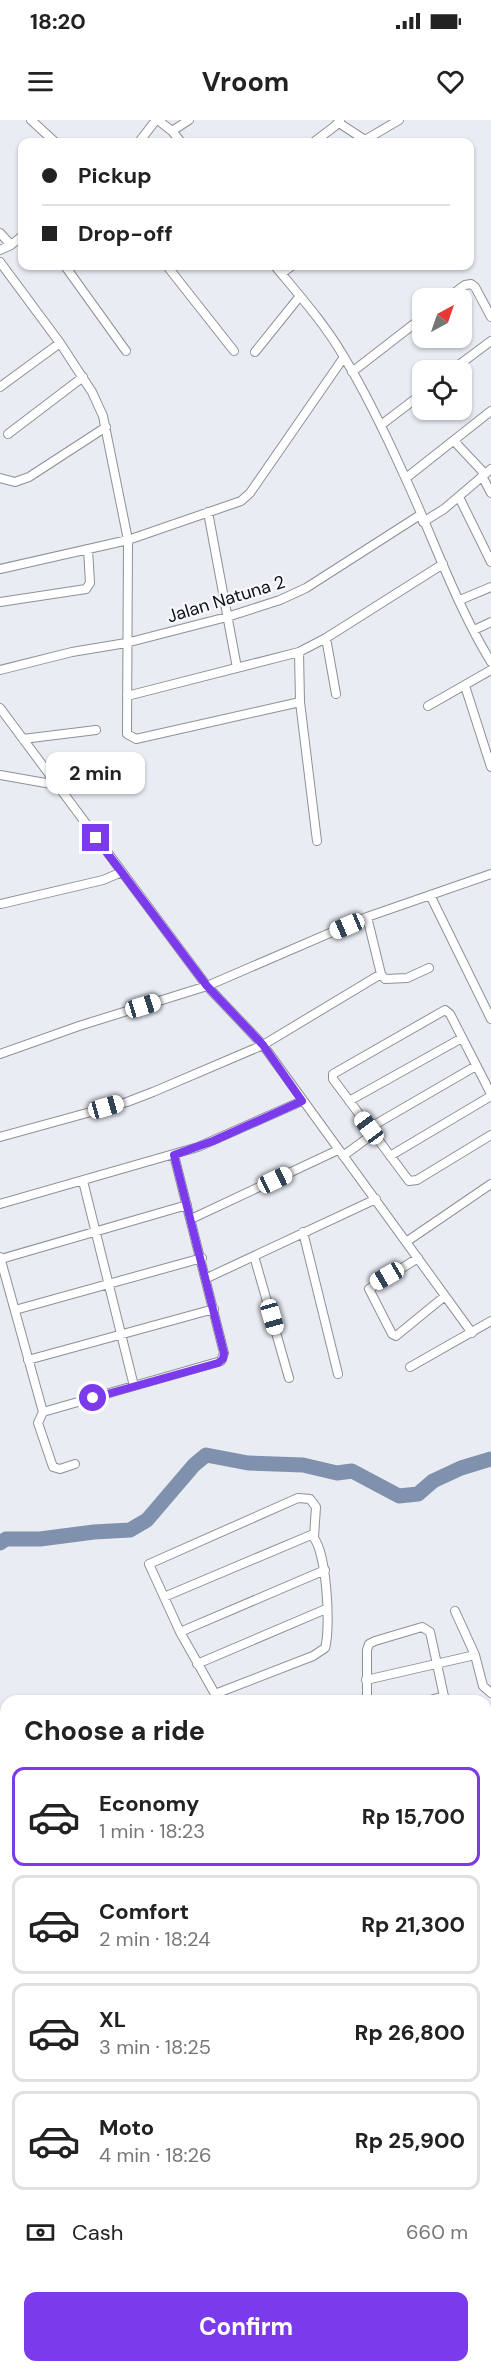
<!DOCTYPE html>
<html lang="en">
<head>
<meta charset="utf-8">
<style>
	:root { --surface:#fff; --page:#f2f2f2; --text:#222; --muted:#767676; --line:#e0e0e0; --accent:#7c3aed }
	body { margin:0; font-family:"DM Sans",sans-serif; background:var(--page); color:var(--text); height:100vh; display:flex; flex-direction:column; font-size:22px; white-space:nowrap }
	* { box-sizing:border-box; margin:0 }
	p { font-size:20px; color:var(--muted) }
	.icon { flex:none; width:33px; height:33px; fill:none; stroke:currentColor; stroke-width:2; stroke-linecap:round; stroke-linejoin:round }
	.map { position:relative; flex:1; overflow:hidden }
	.side { position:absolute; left:0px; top:1575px; width:492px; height:678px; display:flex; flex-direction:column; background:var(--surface); border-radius:18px 18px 0 0; box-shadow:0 2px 4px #0004 }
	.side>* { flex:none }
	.guide { position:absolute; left:18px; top:18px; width:456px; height:132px; border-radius:12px; box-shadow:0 2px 4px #0004; display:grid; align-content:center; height:132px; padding:0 24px; background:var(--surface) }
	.needle { width:39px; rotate:40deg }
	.fabs { position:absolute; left:412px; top:168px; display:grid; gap:12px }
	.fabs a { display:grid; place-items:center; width:60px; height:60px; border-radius:12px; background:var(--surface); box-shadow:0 2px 4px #0004; font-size:30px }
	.end { position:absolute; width:27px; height:27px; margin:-14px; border:8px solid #7c3aed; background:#fff; box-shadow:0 0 0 3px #fff }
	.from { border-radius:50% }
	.bubble { position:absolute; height:42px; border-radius:12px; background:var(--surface); box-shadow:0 2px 4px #0004; font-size:20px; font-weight:700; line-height:42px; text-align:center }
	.car { position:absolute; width:18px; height:36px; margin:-18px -9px; border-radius:8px; box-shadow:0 0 4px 2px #0007; background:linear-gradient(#fff 24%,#345 0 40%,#fff 0 76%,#345 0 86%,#fff 0) }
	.guide b { display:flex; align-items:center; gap:21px; height:57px; font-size:22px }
	.guide b+b { border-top:2px solid var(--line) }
	.guide i { width:15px; height:15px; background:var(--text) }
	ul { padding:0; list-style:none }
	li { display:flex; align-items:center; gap:18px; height:99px; margin:0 12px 9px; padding:0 12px; border:3px solid var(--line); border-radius:12px }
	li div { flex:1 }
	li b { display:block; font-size:22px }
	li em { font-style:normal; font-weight:700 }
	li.on { border-color:var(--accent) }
	li>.icon { width:54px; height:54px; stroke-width:1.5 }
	h2 { padding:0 24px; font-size:27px; line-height:72px }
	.pay { display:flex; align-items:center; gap:15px; height:66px; padding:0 24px; font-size:22px }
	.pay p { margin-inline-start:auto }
	.button { display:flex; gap:12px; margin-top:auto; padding:12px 24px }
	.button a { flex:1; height:69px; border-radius:12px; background:var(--accent); color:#fff; font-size:24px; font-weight:700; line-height:69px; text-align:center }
	.status { display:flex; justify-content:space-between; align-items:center; height:42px; padding:0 30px; background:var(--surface); direction:ltr }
	.status svg { height:16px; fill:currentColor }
	header { display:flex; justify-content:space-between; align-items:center; height:78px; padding:0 24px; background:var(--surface); font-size:27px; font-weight:700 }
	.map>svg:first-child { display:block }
</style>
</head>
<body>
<div class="status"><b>18:20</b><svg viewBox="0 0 49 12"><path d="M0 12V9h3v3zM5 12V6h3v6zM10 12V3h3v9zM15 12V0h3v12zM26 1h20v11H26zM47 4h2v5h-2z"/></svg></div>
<header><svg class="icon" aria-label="menu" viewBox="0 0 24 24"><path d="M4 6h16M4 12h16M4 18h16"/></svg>Vroom<svg class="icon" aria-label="heart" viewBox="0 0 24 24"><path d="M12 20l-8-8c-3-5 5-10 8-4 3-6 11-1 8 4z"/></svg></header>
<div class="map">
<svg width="491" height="2253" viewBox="0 0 491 2253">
	<rect width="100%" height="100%" fill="#e9ecf3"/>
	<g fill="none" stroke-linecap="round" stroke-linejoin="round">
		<path stroke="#7f91ad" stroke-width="15" d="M 0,1423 L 6,1419 L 40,1419 L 94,1412 L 130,1410 L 147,1400 L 194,1345 L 206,1335 L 248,1343 L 303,1345 L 337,1353 L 352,1351 L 399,1376 L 418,1374 L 433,1361 L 461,1348 L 491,1339
			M 0,1668 L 6,1679
			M 0,1790 L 6,1783"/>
		<defs>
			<path id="minor" d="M 31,0 L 55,22
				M 158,0 L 172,11 L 181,22
				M 339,3 L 365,20 L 399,0
				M 172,11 L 189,0
				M 139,22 L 156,0
				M 314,22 L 335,6 L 340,0
				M 0,113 L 11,125
				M 0,130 L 11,125 L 22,116
				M 0,142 L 60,223 L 92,272 L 103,296 L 128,420 L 127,614 L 136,619 L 300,582
				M 65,146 L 126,231
				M 167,146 L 234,231
				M 275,146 C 299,175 325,204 344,237 C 367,275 386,315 404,355 C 433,417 455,483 491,542
				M 282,153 L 292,146
				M 447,178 L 465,165 L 471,164 L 475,167 L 491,197
				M 255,232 L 300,176
				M 452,250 L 491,221
				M 352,252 L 423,197
				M 0,267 L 60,223
				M 381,305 L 423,273
				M 8,314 L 83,257
				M 454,321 L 485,354
				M 482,356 L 491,373
				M 0,358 L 15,362 L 29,357 L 106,307
				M 406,358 L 491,291
				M 459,377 L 491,442
				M 208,392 L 237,548
				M 423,402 L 444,389 L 491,349
				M 0,449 L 128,420 L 241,381 L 250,373 L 344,237
				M 460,480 L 491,467
				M 0,482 L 86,469 L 90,463 L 88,429
				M 474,510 L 491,502
				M 326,518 L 336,574
				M 299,532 L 300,582 L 317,721
				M 0,550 L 72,532 L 126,523 L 227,497 L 280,480 L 306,468 L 420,395
				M 465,566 L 491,647
				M 127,576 L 299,532 L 326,518 L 443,444
				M 428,586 L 491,550
				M 0,588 L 207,866 L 263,925 L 472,1213
				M 23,619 L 96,610
				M 0,655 L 57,665
				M 430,775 L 491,899
				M 1,784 L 103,760 L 122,752
				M 367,797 L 381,854 L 385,859 L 407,858 L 429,848
				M 0,934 L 79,906 L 207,866 L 367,797 L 491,754
				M 491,974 L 450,894 L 445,890 L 333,954 L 333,959 L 409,1061 L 417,1060 L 491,1015
				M 349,981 L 462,918
				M 369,1008 L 476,946
				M 0,1017 L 127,982 L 153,972 L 263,925 L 381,854
				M 343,1036 L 373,1014
				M 390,1036 L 491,976
				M 83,1061 L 134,1266
				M 0,1084 L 198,1027 L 302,981
				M 191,1099 L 338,1030
				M 303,1112 L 338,1254
				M 406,1122 L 491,1064
				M 254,1136 L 289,1258
				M 0,1137 L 43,1292 L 221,1241 L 224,1233 L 174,1035
				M 418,1138 L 369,1169 L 392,1214 L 396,1216 L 445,1176
				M 1,1139 L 187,1085
				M 207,1158 L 376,1079
				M 15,1190 L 202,1138
				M 28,1240 L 214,1189
				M 410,1247 L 491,1201
				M 43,1292 L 38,1303 L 53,1347 L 60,1349 L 75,1344
				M 164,1477 L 311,1415 C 327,1426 331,1509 325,1528 L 313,1536 L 215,1574
				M 455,1491 L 475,1535 L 483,1566 L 491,1573
				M 180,1512 L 325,1450
				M 197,1544 L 326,1489
				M 366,1560 L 475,1535
				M 219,1581 L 180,1512 L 149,1444 L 298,1378 L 310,1379 L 316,1387 L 314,1417
				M 367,1581 L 367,1530 L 369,1524 L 375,1521 L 422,1507 L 430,1512 L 445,1581
				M 427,1581 L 444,1576
				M 486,1609 L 491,1608
				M 486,1702 L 491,1706
				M 486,2025 L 491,2022
				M 486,2031 L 491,2039
				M 292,2247 L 295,2253
				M 444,2247 L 446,2253
				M 369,2253 L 377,2247"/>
			<path id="tertiary" d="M 486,1981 L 491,1979
				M 0,2047 L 6,2046"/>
		</defs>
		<use href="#minor" stroke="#8d9097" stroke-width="10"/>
		<use href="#tertiary" stroke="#8d9097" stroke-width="12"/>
		<use href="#minor" stroke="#fff" stroke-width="8"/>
		<use href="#tertiary" stroke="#fff" stroke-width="9"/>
	</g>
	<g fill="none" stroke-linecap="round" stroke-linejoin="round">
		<path stroke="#7c3aed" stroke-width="8" d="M 93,1278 L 218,1243 L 223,1239 L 224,1233 L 174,1035 L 213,1021 L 302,981 L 263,925 L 207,866 L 96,718"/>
	</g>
	<g text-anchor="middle" stroke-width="4.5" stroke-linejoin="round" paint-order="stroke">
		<g font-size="18" fill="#0e0f12" stroke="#f8f9fe">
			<text transform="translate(226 479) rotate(-17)" y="6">Jalan Natuna 2</text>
		</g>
	</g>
</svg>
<div class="fabs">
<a><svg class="needle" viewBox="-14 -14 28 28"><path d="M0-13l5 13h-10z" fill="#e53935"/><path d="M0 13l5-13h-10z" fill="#767676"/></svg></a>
<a><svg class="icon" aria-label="locate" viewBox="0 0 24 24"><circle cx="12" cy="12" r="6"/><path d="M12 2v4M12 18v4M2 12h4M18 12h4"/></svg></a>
</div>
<i class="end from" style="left:93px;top:1278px"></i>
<i class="end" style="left:96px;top:718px"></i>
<div class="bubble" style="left:46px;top:632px;width:99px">2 min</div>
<i class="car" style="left:347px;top:806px;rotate:247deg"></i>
<i class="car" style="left:143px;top:886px;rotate:73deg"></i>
<i class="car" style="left:106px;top:987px;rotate:74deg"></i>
<i class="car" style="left:369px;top:1008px;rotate:323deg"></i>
<i class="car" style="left:275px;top:1060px;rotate:65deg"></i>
<i class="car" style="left:387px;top:1156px;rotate:240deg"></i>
<i class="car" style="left:272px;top:1197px;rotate:164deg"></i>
<div class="guide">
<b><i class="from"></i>Pickup</b>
<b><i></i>Drop-off</b>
</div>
<section class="side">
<h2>Choose a ride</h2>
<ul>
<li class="on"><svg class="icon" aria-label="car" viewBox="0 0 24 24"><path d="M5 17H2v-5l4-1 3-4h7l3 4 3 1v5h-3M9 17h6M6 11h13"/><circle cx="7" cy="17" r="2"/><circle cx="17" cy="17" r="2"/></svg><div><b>Economy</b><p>1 min · 18:23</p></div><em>Rp 15,700</em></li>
<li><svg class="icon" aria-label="car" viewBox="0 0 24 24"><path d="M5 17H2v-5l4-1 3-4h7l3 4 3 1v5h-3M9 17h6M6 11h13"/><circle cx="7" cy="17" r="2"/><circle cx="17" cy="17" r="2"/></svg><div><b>Comfort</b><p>2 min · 18:24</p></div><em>Rp 21,300</em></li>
<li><svg class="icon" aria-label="car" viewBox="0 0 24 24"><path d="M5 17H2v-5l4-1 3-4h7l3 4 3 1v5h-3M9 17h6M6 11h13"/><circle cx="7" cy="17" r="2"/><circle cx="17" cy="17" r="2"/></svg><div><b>XL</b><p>3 min · 18:25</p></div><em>Rp 26,800</em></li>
<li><svg class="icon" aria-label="car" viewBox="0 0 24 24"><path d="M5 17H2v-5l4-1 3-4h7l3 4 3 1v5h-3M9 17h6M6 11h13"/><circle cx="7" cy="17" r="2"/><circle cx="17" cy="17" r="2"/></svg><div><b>Moto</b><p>4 min · 18:26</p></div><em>Rp 25,900</em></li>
</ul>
<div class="pay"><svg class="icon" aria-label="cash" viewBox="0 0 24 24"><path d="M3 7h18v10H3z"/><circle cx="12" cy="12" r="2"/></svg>Cash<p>660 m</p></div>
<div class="button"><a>Confirm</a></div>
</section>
</div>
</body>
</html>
